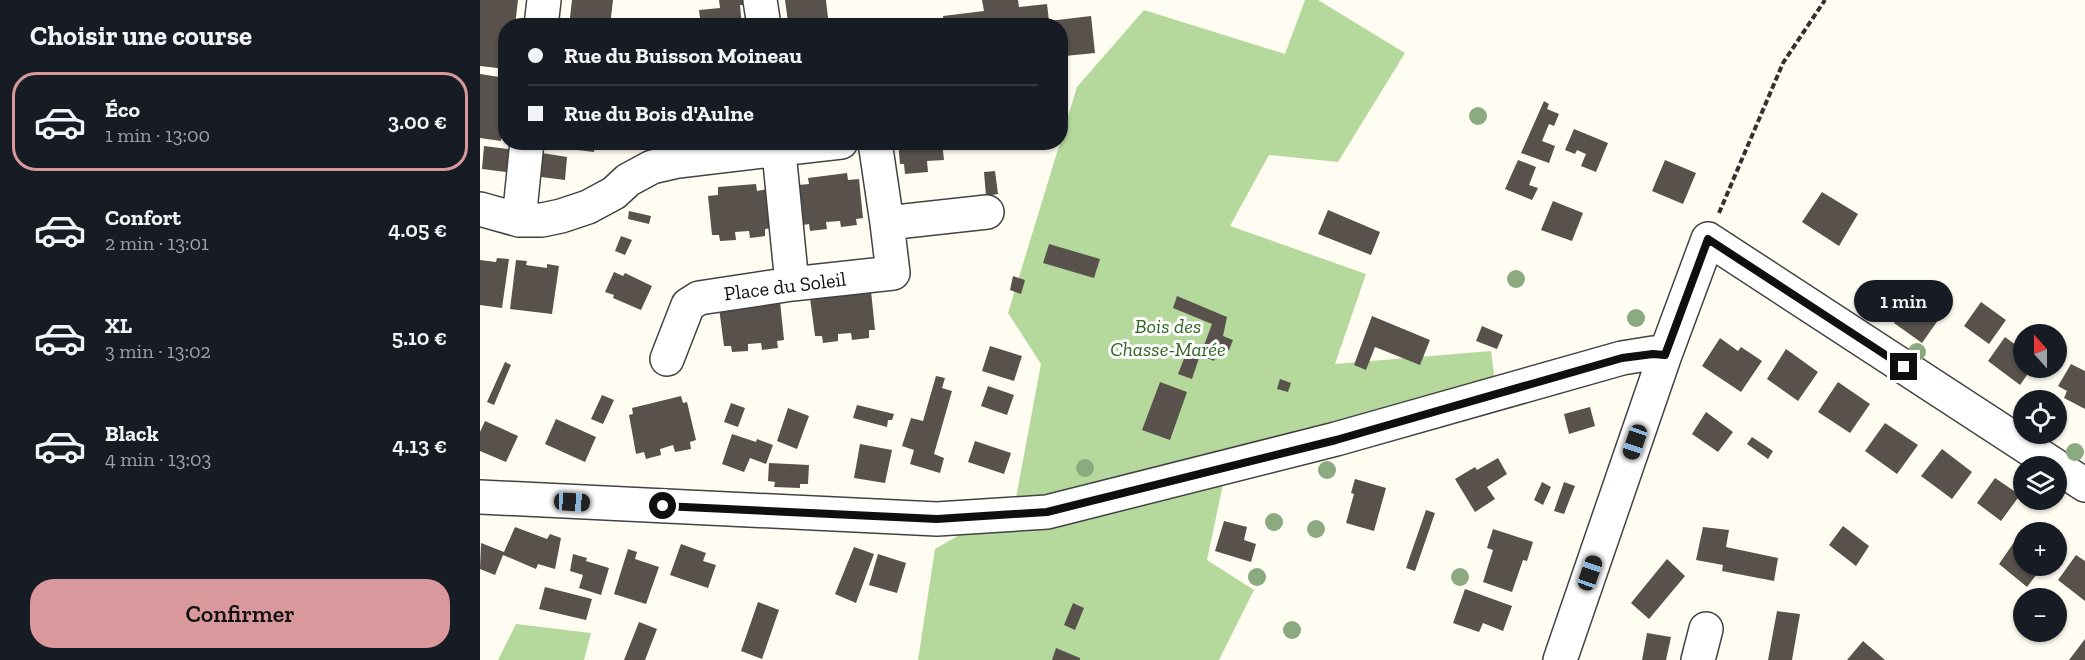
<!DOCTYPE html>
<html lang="fr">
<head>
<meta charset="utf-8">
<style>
	:root { --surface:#171b24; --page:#20242c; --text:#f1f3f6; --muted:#9ea1a6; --line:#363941; --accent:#d9999c }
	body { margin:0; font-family:"Zilla Slab",serif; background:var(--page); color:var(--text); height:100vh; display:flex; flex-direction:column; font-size:22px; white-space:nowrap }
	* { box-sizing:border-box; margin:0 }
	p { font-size:20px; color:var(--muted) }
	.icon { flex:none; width:33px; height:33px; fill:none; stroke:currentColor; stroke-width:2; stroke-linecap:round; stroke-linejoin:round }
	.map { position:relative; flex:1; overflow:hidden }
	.side { display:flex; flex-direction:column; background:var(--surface); width:480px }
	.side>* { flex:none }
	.top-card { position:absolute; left:18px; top:18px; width:570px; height:132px; border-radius:24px; box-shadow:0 2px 4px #0004; display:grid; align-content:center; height:132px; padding:0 30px; background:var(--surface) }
	.needle { width:39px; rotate:339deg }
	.tools { position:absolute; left:1533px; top:324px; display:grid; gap:12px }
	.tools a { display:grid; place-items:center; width:54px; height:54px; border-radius:50%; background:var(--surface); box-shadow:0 2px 4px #0004; font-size:30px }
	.end { position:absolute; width:27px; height:27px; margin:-14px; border:8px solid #0f0f0f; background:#fff; box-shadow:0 0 0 3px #fff }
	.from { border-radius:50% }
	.bubble { position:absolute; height:42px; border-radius:21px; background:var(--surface); box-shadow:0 2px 4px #0004; font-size:20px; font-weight:600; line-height:42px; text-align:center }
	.car { position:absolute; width:18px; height:36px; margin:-18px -9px; border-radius:8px; box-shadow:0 0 4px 2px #0007; background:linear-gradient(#222 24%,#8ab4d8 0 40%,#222 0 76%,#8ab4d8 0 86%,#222 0) }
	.top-card b { display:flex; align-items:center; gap:21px; height:57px; font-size:22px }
	.top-card b+b { border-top:2px solid var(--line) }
	.top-card i { width:15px; height:15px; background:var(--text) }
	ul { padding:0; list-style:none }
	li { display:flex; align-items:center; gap:18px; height:99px; margin:0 12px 9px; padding:0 18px; border:3px solid transparent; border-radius:24px }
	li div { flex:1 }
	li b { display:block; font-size:22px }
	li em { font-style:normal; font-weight:600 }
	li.current { border-color:var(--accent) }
	li>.icon { width:54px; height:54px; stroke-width:1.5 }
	h2 { padding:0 30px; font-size:27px; line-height:72px }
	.button { display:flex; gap:12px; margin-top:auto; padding:12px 30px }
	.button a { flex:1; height:69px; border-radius:24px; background:var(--accent); color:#111; font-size:24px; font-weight:600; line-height:69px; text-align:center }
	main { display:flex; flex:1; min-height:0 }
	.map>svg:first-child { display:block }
</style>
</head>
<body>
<main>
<section class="side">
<h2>Choisir une course</h2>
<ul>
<li class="current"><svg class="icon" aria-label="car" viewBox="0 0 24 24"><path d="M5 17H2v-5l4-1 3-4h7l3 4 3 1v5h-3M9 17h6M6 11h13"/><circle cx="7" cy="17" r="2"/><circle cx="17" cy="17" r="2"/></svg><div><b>Éco</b><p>1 min · 13:00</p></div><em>3.00 €</em></li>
<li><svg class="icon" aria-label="car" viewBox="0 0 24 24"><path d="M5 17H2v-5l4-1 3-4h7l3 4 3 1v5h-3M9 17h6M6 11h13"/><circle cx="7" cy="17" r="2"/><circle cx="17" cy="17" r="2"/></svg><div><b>Confort</b><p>2 min · 13:01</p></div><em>4.05 €</em></li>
<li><svg class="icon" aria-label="car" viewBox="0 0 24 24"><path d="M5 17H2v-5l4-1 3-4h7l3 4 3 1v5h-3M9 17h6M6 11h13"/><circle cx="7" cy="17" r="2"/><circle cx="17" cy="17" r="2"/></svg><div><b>XL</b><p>3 min · 13:02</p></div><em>5.10 €</em></li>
<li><svg class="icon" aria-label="car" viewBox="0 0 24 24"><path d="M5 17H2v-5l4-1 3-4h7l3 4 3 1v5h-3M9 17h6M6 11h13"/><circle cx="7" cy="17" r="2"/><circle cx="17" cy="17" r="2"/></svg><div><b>Black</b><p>4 min · 13:03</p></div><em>4.13 €</em></li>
</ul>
<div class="button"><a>Confirmer</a></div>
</section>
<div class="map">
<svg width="1605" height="660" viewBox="0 0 1605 660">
	<rect width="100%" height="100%" fill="#fffdf2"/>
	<path fill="#b5d99c" d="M 825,0 L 838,0 L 925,53 L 858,162 L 789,155 L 750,226 L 886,274 L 855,364 L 1011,351 L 1015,382 L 750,451 L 727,560 L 774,590 L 739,660 L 438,660 L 455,549 L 535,503 L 561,364 L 528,313 L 597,87 L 664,10 L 805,54 Z
		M 36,624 L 111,633 L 104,660 L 18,660 Z"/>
	<path fill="#58514c" d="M 0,0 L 38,0 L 35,26 L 26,26 L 26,69 L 0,66 Z
		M 92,0 L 133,0 L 130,26 L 89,26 Z
		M 239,0 L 263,0 L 264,5 L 260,5 L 262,26 L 221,26 L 219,10 L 240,8 Z
		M 305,0 L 346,0 L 348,18 L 327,20 L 328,26 L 305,26 L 304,23 L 308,22 Z
		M 502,0 L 538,0 L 539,7 L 567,4 L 569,21 L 611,16 L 615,53 L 585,56 L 584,51 L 580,51 L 580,26 L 464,26 L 463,16 L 504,11 Z
		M 0,74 L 26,78 L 26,100 L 21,141 L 0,138 Z
		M 1064,101 L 1069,104 L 1067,109 L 1079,114 L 1074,126 L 1069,124 L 1062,141 L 1075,146 L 1069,163 L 1041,153 Z
		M 1094,129 L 1128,143 L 1116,172 L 1101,166 L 1106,154 L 1097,150 L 1095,154 L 1085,150 Z
		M 74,142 L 115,142 L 114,152 L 74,147 Z
		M 418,142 L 462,142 L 464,160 L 447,161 L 448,172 L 425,174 L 424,164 L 420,164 Z
		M 4,146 L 37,150 L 34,173 L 2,169 Z
		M 56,152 L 87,157 L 85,180 L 53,176 Z
		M 1038,160 L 1056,167 L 1049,185 L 1058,188 L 1052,200 L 1025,189 Z
		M 1185,160 L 1216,173 L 1203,204 L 1172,191 Z
		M 515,171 L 518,194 L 506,196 L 504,172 Z
		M 367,173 L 368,180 L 379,179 L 383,218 L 376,219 L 377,225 L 361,227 L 360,221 L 346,222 L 347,229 L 330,231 L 329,224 L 323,225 L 319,185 L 329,184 L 328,178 Z
		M 276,184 L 277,191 L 288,189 L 292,228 L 285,229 L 285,236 L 270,238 L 269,231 L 255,232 L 256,240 L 240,241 L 239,235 L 232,235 L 228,196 L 238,195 L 238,187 Z
		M 1342,192 L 1378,214 L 1359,246 L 1322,222 Z
		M 1073,201 L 1103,213 L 1092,241 L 1061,230 Z
		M 848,210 L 900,232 L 891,255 L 838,234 Z
		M 149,211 L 171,216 L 169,224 L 148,219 Z
		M 141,236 L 152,240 L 145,255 L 135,251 Z
		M 569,244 L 620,259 L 614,278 L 563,263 Z
		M 17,258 L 29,259 L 22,308 L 0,305 L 0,260 L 16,262 Z
		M 36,260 L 47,261 L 46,265 L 67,268 L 67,264 L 79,266 L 72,314 L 30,309 Z
		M 134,272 L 143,276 L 145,273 L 172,286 L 161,310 L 133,298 L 134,295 L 125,292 Z
		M 533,276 L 545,280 L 541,294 L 530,290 Z
		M 1440,287 L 1468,306 L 1442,343 L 1414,323 Z
		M 391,291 L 395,330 L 389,330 L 389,338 L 372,340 L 371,333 L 358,334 L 358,341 L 343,343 L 342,336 L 335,336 L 330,298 Z
		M 697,296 L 747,317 L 743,336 L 753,340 L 749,350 L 739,346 L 734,361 L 720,355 L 712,379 L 698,374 L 709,346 L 722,351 L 732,324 L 693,308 Z
		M 300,301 L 304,340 L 297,341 L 298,348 L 282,350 L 281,343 L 268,344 L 268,351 L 252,352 L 251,346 L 244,346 L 239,308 Z
		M 1501,302 L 1526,320 L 1509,344 L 1484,326 Z
		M 892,316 L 950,340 L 940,365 L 895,347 L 886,370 L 874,365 Z
		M 1002,326 L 1023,335 L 1017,349 L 996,341 Z
		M 1525,337 L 1544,351 L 1544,368 L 1552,368 L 1540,385 L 1508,361 Z
		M 1240,338 L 1258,351 L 1261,347 L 1282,361 L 1261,392 L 1222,366 Z
		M 510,346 L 542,356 L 534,381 L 502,371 Z
		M 1306,349 L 1338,372 L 1318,401 L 1287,379 Z
		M 25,362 L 31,365 L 14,405 L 7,402 Z
		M 1591,364 L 1605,371 L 1605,409 L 1584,398 L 1587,391 L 1578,386 Z
		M 456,376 L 465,378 L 462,388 L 472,391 L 454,454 L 464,458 L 460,473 L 430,464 L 434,450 L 422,446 L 431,418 L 443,421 Z
		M 800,379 L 811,383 L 808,392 L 797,389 Z
		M 680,382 L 707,392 L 690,440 L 662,430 Z
		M 1358,382 L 1390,404 L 1370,433 L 1338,412 Z
		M 508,386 L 534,395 L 527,415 L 501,406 Z
		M 122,395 L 134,400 L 123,424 L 111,419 Z
		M 201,396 L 203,403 L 207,402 L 216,440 L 210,442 L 211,449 L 195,452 L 193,445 L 180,449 L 181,455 L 166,459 L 164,452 L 156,454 L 149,415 L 153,414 L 152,408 Z
		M 251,403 L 265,408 L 258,427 L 244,422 Z
		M 377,405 L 414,414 L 412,420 L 408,420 L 407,427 L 373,418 Z
		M 1110,407 L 1115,426 L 1089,434 L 1084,414 Z
		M 308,408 L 329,416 L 317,449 L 297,441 Z
		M 1226,412 L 1253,432 L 1238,452 L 1212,434 Z
		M 76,419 L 116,437 L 105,462 L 65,444 Z
		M 5,421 L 38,436 L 26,462 L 0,451 L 0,432 Z
		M 1405,423 L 1438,445 L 1417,474 L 1385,451 Z
		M 252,434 L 276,442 L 277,439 L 293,445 L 286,464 L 270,458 L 264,472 L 242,464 Z
		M 1272,437 L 1293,451 L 1288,459 L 1267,444 Z
		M 495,441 L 531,453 L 524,474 L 488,462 Z
		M 380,444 L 412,450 L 405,483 L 374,478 Z
		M 1462,449 L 1492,472 L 1472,499 L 1441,476 Z
		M 1018,458 L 1027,474 L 1007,487 L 1015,499 L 995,512 L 975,479 L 995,467 L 997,470 Z
		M 289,463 L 329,465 L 328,484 L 320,484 L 320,488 L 294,487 L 295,482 L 288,481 Z
		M 1515,478 L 1540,495 L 1521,521 L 1497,503 Z
		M 875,479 L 906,488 L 894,531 L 866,523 L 874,494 L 871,493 Z
		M 1062,482 L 1071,487 L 1063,505 L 1054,500 Z
		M 1084,482 L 1095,486 L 1084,514 L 1074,511 Z
		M 946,510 L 955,513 L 935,571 L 926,568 Z
		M 744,521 L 767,527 L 764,540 L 776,544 L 771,562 L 735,551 Z
		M 1363,526 L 1389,546 L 1376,566 L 1349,545 Z
		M 35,527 L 67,539 L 70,534 L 81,538 L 75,569 L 58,564 L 56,569 L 23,555 L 15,575 L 0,569 L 1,543 L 24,552 Z
		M 1223,527 L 1249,530 L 1246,547 L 1298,558 L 1294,581 L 1242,571 L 1243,565 L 1216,560 Z
		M 1013,529 L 1053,542 L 1047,561 L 1043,560 L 1032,592 L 1003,582 L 1013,550 L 1007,548 Z
		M 1537,538 L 1544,543 L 1544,566 L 1563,566 L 1547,587 L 1519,564 Z
		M 201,544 L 226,553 L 223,561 L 236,565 L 228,588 L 190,575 Z
		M 374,547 L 394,554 L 376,603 L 355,594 Z
		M 148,549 L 157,552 L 155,559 L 179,567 L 166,604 L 134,594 Z
		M 93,554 L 107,558 L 106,561 L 129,568 L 121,595 L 99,588 L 103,575 L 90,571 Z
		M 398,554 L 426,563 L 417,593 L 389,585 Z
		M 1596,555 L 1605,561 L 1605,601 L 1578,580 Z
		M 1187,559 L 1205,576 L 1169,619 L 1151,603 Z
		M 65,587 L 112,599 L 106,620 L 59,609 Z
		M 985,589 L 1032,606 L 1023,631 L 1003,623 L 999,632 L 973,623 Z
		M 278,602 L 299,610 L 282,659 L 261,651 Z
		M 593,603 L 604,608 L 595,630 L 584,625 Z
		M 1297,611 L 1320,614 L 1312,660 L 1288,660 Z
		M 159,622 L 177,629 L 165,660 L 144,660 Z
		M 1167,633 L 1191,637 L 1186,660 L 1162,660 Z
		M 1605,639 L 1605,660 L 1589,660 Z
		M 1383,641 L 1405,660 L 1367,660 Z
		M 576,648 L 600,658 L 600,660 L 572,660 Z"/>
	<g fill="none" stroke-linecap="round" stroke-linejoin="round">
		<defs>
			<path id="minor" d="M 280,0 L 284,26
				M 61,26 L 64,0
				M 298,142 L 312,284
				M 395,142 L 407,223 L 507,212
				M 0,209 L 39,220 L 62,220 L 81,216 L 108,207 L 134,193 L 148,180 L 172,167 L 198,161 L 361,142
				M 39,220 L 47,142
				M 187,359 L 208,305 L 219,298 L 312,284 L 413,273 L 407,223
				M 0,497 L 457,519 L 567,512 L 856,439 L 1142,358 L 1173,353 L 1185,355
				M 1080,660 L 1185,355 L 1228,239 L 1605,485
				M 1218,660 L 1226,629"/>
		</defs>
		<use href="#minor" stroke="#424242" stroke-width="36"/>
		<path stroke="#313131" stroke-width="4" stroke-dasharray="6 3" stroke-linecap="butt" d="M 1239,213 L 1303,63 L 1345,0"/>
		<use href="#minor" stroke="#fff" stroke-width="33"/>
	</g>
	<g fill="#8caa7f">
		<circle cx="998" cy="116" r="9"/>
		<circle cx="1036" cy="279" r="9"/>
		<circle cx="1389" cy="305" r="9"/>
		<circle cx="1156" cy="318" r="9"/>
		<circle cx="1437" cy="352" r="9"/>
		<circle cx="1595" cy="452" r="9"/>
		<circle cx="605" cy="468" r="9"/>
		<circle cx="847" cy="470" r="9"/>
		<circle cx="794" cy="522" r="9"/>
		<circle cx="836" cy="529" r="9"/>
		<circle cx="777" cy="577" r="9"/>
		<circle cx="980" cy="577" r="9"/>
		<circle cx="812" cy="630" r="9"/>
	</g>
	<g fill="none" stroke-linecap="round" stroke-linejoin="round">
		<path stroke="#0f0f0f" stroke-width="8" d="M 183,506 L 457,519 L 567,512 L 856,440 L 1142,358 L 1173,354 L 1185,355 L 1228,239 L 1424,367"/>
	</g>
	<g text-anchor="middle" stroke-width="6" stroke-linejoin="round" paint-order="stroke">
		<g font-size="20" fill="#0f0f0f" stroke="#fff">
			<text transform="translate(305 286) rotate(-7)" y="7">Place du Soleil</text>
		</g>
		<g font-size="20" font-style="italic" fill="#2d6621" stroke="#fff">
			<text x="688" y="333">Bois des<tspan x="688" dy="23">Chasse-Marée</tspan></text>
		</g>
	</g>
</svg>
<div class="tools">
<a><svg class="needle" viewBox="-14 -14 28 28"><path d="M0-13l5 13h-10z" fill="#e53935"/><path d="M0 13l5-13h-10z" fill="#9ea1a6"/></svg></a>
<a><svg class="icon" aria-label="locate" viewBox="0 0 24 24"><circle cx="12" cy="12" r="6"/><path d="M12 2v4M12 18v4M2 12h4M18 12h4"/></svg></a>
<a><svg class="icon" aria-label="layers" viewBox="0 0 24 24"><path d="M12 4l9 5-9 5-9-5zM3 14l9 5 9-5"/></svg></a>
<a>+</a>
<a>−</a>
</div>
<i class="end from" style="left:183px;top:506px"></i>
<i class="end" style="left:1424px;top:367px"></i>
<div class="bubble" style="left:1374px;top:280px;width:99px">1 min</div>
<i class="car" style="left:1155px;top:442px;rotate:199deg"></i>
<i class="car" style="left:92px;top:502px;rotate:93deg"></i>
<i class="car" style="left:1110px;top:573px;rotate:19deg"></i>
<div class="top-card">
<b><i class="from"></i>Rue du Buisson Moineau</b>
<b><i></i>Rue du Bois d'Aulne</b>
</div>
</div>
</main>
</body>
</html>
